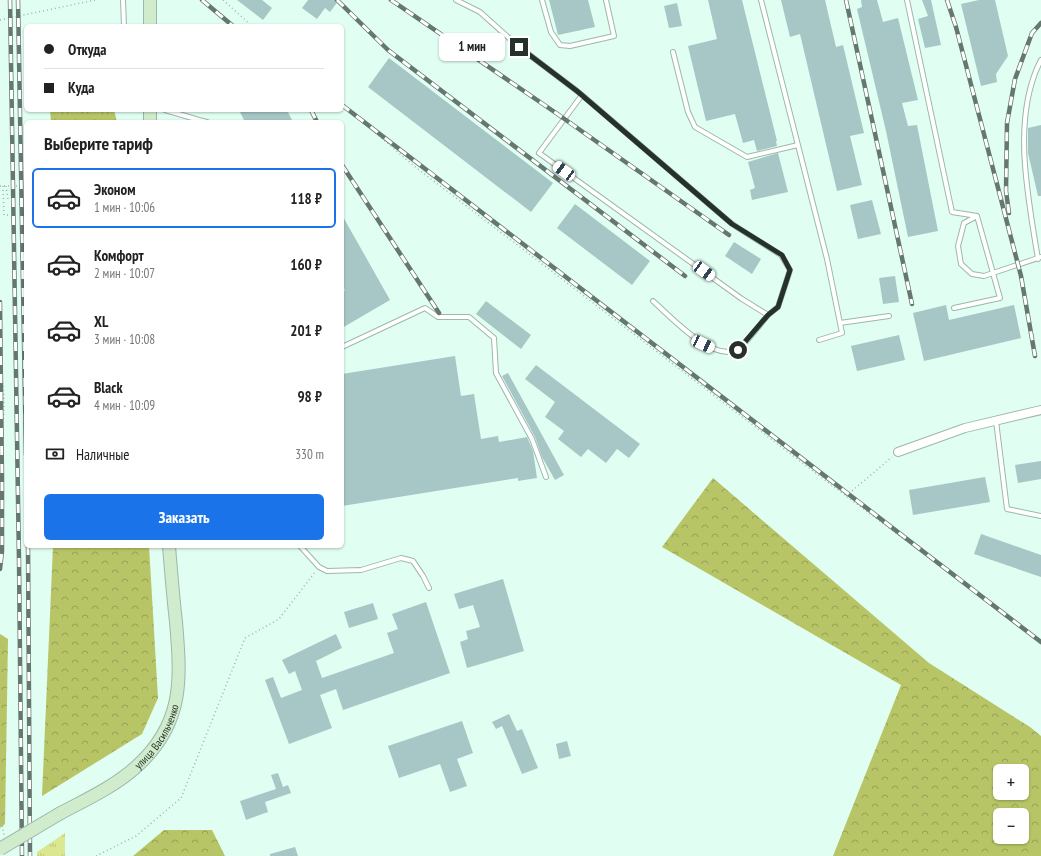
<!DOCTYPE html>
<html lang="ru">
<head>
<meta charset="utf-8">
<style>
	:root { --surface:#fff; --page:#f6f6f6; --text:#222; --muted:#767676; --line:#e0e0e0; --accent:#1a73e8 }
	body { margin:0; font-family:"PT Sans Narrow",sans-serif; background:var(--page); color:var(--text); height:100vh; display:flex; flex-direction:column; font-size:15px; white-space:nowrap }
	* { box-sizing:border-box; margin:0 }
	p { font-size:13px; color:var(--muted) }
	.icon { flex:none; width:22px; height:22px; fill:none; stroke:currentColor; stroke-width:2; stroke-linecap:round; stroke-linejoin:round }
	.map { position:relative; flex:1; overflow:hidden }
	.side { position:absolute; left:24px; top:120px; width:320px; height:428px; display:flex; flex-direction:column; background:var(--surface); border-radius:6px; box-shadow:0 1px 3px #0004 }
	.side>* { flex:none }
	.top-card { position:absolute; left:24px; top:24px; width:320px; height:88px; border-radius:6px; box-shadow:0 1px 3px #0004; display:grid; align-content:center; height:88px; padding:0 20px; background:var(--surface) }
	.tools { position:absolute; left:993px; top:764px; display:grid; gap:8px }
	.tools a { display:grid; place-items:center; width:36px; height:36px; border-radius:6px; background:var(--surface); box-shadow:0 1px 3px #0004; font-size:20px }
	.end { position:absolute; width:18px; height:18px; margin:-9px; border:5px solid #26312c; background:#fff; box-shadow:0 0 0 2px #fff }
	.from { border-radius:50% }
	.bubble { position:absolute; height:28px; border-radius:6px; background:var(--surface); box-shadow:0 1px 3px #0004; font-size:13px; font-weight:600; line-height:28px; text-align:center }
	.car { position:absolute; width:12px; height:24px; margin:-12px -6px; border-radius:5px; box-shadow:0 0 3px 1px #0007; background:linear-gradient(#fff 24%,#345 0 40%,#fff 0 76%,#345 0 86%,#fff 0) }
	.top-card b { display:flex; align-items:center; gap:14px; height:38px; font-size:15px }
	.top-card b+b { border-top:1px solid var(--line) }
	.top-card i { width:10px; height:10px; background:var(--text) }
	ul { padding:0; list-style:none }
	li { display:flex; align-items:center; gap:12px; height:60px; margin:0 8px 6px; padding:0 12px; border:2px solid transparent; border-radius:6px }
	li div { flex:1 }
	li b { display:block; font-size:15px }
	li em { font-style:normal; font-weight:600 }
	li.active { border-color:var(--accent) }
	li>.icon { width:36px; height:36px; stroke-width:1.5 }
	h2 { padding:0 20px; font-size:18px; line-height:48px }
	.pay { display:flex; align-items:center; gap:10px; height:44px; padding:0 20px; font-size:15px }
	.pay p { margin-inline-start:auto }
	.cta { display:flex; gap:8px; margin-top:auto; padding:8px 20px }
	.cta a { flex:1; height:46px; border-radius:6px; background:var(--accent); color:#fff; font-size:16px; font-weight:600; line-height:46px; text-align:center }
	.map>svg:first-child { display:block }
</style>
</head>
<body>
<div class="map">
<svg width="1041" height="856" viewBox="0 0 1041 856">
	<defs>
		<pattern id="grass-tufts" width="24" height="20" patternUnits="userSpaceOnUse"><rect width="24" height="20" fill="#dbe891"/><path d="M3 7l-1-3M5 7V3M7 7l1-3M15 17l-1-3M17 17v-4M19 17l1-3" fill="none" stroke="#bcc77d"/></pattern>
		<pattern id="forest-crowns" width="20" height="18" patternUnits="userSpaceOnUse"><rect width="20" height="18" fill="#b8c566"/><path d="M2 6a3 3 0 1 1 6 0M12 15a3 3 0 1 1 6 0" fill="none" stroke="#95a154"/></pattern>
	</defs>
	<rect width="100%" height="100%" fill="#e0fef1"/>
	<path fill="url(#grass-tufts)" d="M 65,833 L 65,856 L 37,856 L 37,852 Z"/>
	<path fill="url(#forest-crowns)" fill-rule="evenodd" d="M 50,110 L 114,110 L 117,122 L 51,122 Z
		M 713,478 L 929,663 L 1030,727 L 1041,736 L 1041,856 L 833,856 L 901,685 L 662,547 ZM 1000,771 L 1022,771 L 1022,793 L 1000,793 ZM 1000,815 L 1022,815 L 1022,837 L 1000,837 Z
		M 53,546 L 149,546 L 158,698 L 142,734 L 42,796 Z
		M 0,634 L 8,639 L 5,824 L 0,828 Z
		M 164,830 L 212,830 L 225,856 L 133,856 Z"/>
	<path fill="#a6c7c5" d="M 237,0 L 262,0 L 272,8 L 263,20 Z
		M 308,0 L 339,0 L 330,12 L 325,8 L 317,19 L 302,8 Z
		M 549,0 L 588,0 L 595,27 L 558,35 Z
		M 708,0 L 742,0 L 777,141 L 776,141 L 777,146 L 757,151 L 754,140 L 743,143 L 735,114 L 706,121 L 688,46 L 717,39 Z
		M 781,0 L 825,0 L 836,47 L 843,45 L 864,133 L 850,136 L 862,185 L 837,191 L 800,34 L 790,37 Z
		M 861,0 L 877,0 L 883,22 L 898,18 L 918,100 L 902,103 L 908,126 L 917,125 L 938,231 L 908,237 L 886,131 L 857,9 L 862,7 Z
		M 922,0 L 931,0 L 941,45 L 925,48 L 918,19 L 928,16 Z
		M 979,0 L 995,0 L 1008,56 L 996,74 L 997,82 L 981,86 L 961,4 Z
		M 677,3 L 682,26 L 669,28 L 664,6 Z
		M 389,58 L 553,183 L 531,212 L 368,87 Z
		M 239,110 L 287,110 L 293,122 L 245,122 Z
		M 1041,125 L 1041,196 L 1038,196 L 1028,153 L 1028,128 Z
		M 778,153 L 788,192 L 752,200 L 750,190 L 755,188 L 748,162 Z
		M 872,200 L 881,234 L 858,239 L 850,205 Z
		M 575,204 L 650,261 L 632,285 L 557,228 Z
		M 342,215 L 390,300 L 342,328 L 342,292 L 345,290 L 342,285 Z
		M 734,242 L 761,259 L 752,274 L 725,256 Z
		M 895,276 L 899,302 L 883,304 L 879,278 Z
		M 486,301 L 531,335 L 521,349 L 476,314 Z
		M 946,305 L 949,320 L 1014,305 L 1021,338 L 924,361 L 913,313 Z
		M 899,335 L 905,360 L 857,371 L 851,346 Z
		M 455,356 L 461,396 L 474,394 L 481,439 L 498,436 L 499,442 L 527,437 L 533,451 L 537,478 L 518,481 L 518,478 L 342,506 L 342,374 Z
		M 536,365 L 640,444 L 629,458 L 617,449 L 606,463 L 588,449 L 581,457 L 558,439 L 564,431 L 545,417 L 555,402 L 525,379 Z
		M 508,373 L 564,475 L 555,480 L 542,457 L 535,437 L 502,376 Z
		M 1041,461 L 1041,479 L 1018,483 L 1015,465 Z
		M 985,477 L 990,502 L 913,515 L 909,490 Z
		M 981,534 L 1041,555 L 1041,577 L 974,554 Z
		M 503,579 L 524,651 L 467,668 L 460,642 L 468,639 L 466,631 L 480,627 L 473,605 L 459,609 L 454,594 Z
		M 426,602 L 450,673 L 343,710 L 336,689 L 320,695 L 332,728 L 289,744 L 265,680 L 273,677 L 281,698 L 302,690 L 295,671 L 289,674 L 282,660 L 336,634 L 342,648 L 316,661 L 322,678 L 394,653 L 387,633 L 398,629 L 392,614 Z
		M 373,603 L 378,619 L 349,628 L 344,612 Z
		M 509,714 L 517,731 L 522,729 L 538,768 L 522,774 L 502,726 L 496,729 L 492,722 Z
		M 462,721 L 473,753 L 457,759 L 467,786 L 450,792 L 440,764 L 399,778 L 388,746 Z
		M 567,741 L 571,756 L 559,759 L 556,744 Z
		M 278,773 L 283,787 L 288,785 L 291,793 L 265,802 L 268,812 L 246,820 L 240,801 L 276,789 L 271,775 Z
		M 295,847 L 298,856 L 270,856 L 270,854 Z"/>
	<g fill="none" stroke-linecap="round" stroke-linejoin="round">
		<defs>
			<path id="lane" d="M 123,0 L 124,26
				M 456,0 L 480,12 L 519,47 L 577,91 L 582,95 L 732,224 L 781,255 L 790,270 L 778,307 L 768,315 L 742,299 L 539,153 L 582,95
				M 542,0 L 551,32 L 560,45 L 570,46 L 614,36 L 606,0
				M 761,0 L 827,259 L 842,333 L 819,340
				M 907,0 L 952,212 L 977,216 L 1000,298 L 954,308
				M 673,52 L 688,112 L 695,127 L 747,157 L 798,145
				M 165,110 L 199,120 L 200,122
				M 199,120 L 207,122
				M 977,216 L 964,223 L 958,246 L 961,264 L 972,274 L 984,276 L 1041,257
				M 1038,259 C 1028,197 1011,118 1041,60
				M 653,301 C 670,316 712,362 737,350 C 743,347 763,321 768,315
				M 840,323 L 889,316
				M 342,347 L 425,308 L 438,317 L 469,317 L 494,338 L 496,373 L 532,439 L 546,477
				M 996,421 L 1007,509 L 1041,516
				M 300,546 L 319,567 L 327,571 L 361,570 L 401,558 L 413,561 L 423,576 L 429,588"/>
			<path id="street" d="M 898,452 L 965,428 L 1041,410"/>
			<g id="secondary">
				<path d="M 150,0 L 150,26"/>
				<path d="M 150,110 L 150,122"/>
				<path id="s1" d="M 59,814 C 85,800 114,787 136,767 C 184,724 181,680 176,622 C 173,596 171,571 169,546"/>
			</g>
		</defs>
		<use href="#lane" stroke="#9cb8ab" stroke-width="6"/>
		<use href="#street" stroke="#9cb8ab" stroke-width="10"/>
		<use href="#secondary" stroke="#9cb8ab" stroke-width="14"/>
		<path stroke="#9eb5ab" stroke-width="1.5" stroke-dasharray="1 3" stroke-linecap="butt" d="M 223,0 L 252,26
			M 0,20 L 95,0
			M 342,104 L 414,166 L 830,484 L 1041,641
			M 0,186 L 26,186
			M 3,186 L 4,215 L 9,215
			M 6,186 L 8,199
			M 0,342 L 4,400 L 0,527
			M 846,496 L 892,457
			M 0,814 L 4,835
			M 96,856 L 136,836 L 181,798 L 245,638 L 279,619 L 315,572"/>
		<use href="#lane" stroke="#fff" stroke-width="4"/>
		<use href="#street" stroke="#fff" stroke-width="8"/>
		<use href="#secondary" stroke="#d1ebcd" stroke-width="12"/>
		<defs>
			<path id="rail" d="M 10,0 L 19,560 L 22,856
				M 18,0 L 26,455
				M 202,0 L 233,26
				M 337,0 L 388,50 L 685,276
				M 391,0 L 556,113 L 729,235
				M 846,0 L 912,304
				M 947,0 L 956,27 L 1021,276 L 1035,356
				M 342,105 L 1041,642
				M 311,110 L 317,122
				M 342,165 L 439,313
				M 1009,213 L 1006,191 L 1007,123 L 1015,79 L 1032,33 L 1041,23
				M 0,302 L 2,478 L 2,551 L 0,569
				M 28,546 L 30,856"/>
		</defs>
		<use href="#rail" stroke="#65776f" stroke-width="4.5"/>
		<use href="#rail" stroke="#fff" stroke-width="3" stroke-dasharray="9" stroke-linecap="butt"/>
		<defs>
			<path id="secondary-bridge" d="M 0,849 L 59,814"/>
		</defs>
		<use href="#secondary-bridge" stroke="#9cb8ab" stroke-width="14" stroke-linecap="butt"/>
		<use href="#secondary-bridge" stroke="#d1ebcd" stroke-width="12"/>
	</g>
	<g fill="none" stroke-linecap="round" stroke-linejoin="round">
		<path stroke="#26312c" stroke-width="5" d="M 519,47 L 577,91 L 732,224 L 782,255 L 790,270 L 778,307 L 768,315 L 738,350"/>
	</g>
	<g text-anchor="middle" stroke-width="4" stroke-linejoin="round" paint-order="stroke">
		<g font-size="11" fill="#26312c" stroke="#fff">
			<text dy="4" stroke="none"><textPath href="#s1" startOffset="128">улица Васильченко</textPath></text>
		</g>
	</g>
</svg>
<div class="tools">
<a>+</a>
<a>−</a>
</div>
<i class="end from" style="left:738px;top:350px"></i>
<i class="end" style="left:519px;top:47px"></i>
<div class="bubble" style="left:439px;top:33px;width:66px">1 мин</div>
<i class="car" style="left:564px;top:171px;rotate:306deg"></i>
<i class="car" style="left:704px;top:271px;rotate:126deg"></i>
<i class="car" style="left:703px;top:344px;rotate:115deg"></i>
<div class="top-card">
<b><i class="from"></i>Откуда</b>
<b><i></i>Куда</b>
</div>
<section class="side">
<h2>Выберите тариф</h2>
<ul>
<li class="active"><svg class="icon" aria-label="car" viewBox="0 0 24 24"><path d="M5 17H2v-5l4-1 3-4h7l3 4 3 1v5h-3M9 17h6M6 11h13"/><circle cx="7" cy="17" r="2"/><circle cx="17" cy="17" r="2"/></svg><div><b>Эконом</b><p>1 мин · 10:06</p></div><em>118 ₽</em></li>
<li><svg class="icon" aria-label="car" viewBox="0 0 24 24"><path d="M5 17H2v-5l4-1 3-4h7l3 4 3 1v5h-3M9 17h6M6 11h13"/><circle cx="7" cy="17" r="2"/><circle cx="17" cy="17" r="2"/></svg><div><b>Комфорт</b><p>2 мин · 10:07</p></div><em>160 ₽</em></li>
<li><svg class="icon" aria-label="car" viewBox="0 0 24 24"><path d="M5 17H2v-5l4-1 3-4h7l3 4 3 1v5h-3M9 17h6M6 11h13"/><circle cx="7" cy="17" r="2"/><circle cx="17" cy="17" r="2"/></svg><div><b>XL</b><p>3 мин · 10:08</p></div><em>201 ₽</em></li>
<li><svg class="icon" aria-label="car" viewBox="0 0 24 24"><path d="M5 17H2v-5l4-1 3-4h7l3 4 3 1v5h-3M9 17h6M6 11h13"/><circle cx="7" cy="17" r="2"/><circle cx="17" cy="17" r="2"/></svg><div><b>Black</b><p>4 мин · 10:09</p></div><em>98 ₽</em></li>
</ul>
<div class="pay"><svg class="icon" aria-label="cash" viewBox="0 0 24 24"><path d="M3 7h18v10H3z"/><circle cx="12" cy="12" r="2"/></svg>Наличные<p>330 m</p></div>
<div class="cta"><a>Заказать</a></div>
</section>
</div>
</body>
</html>
